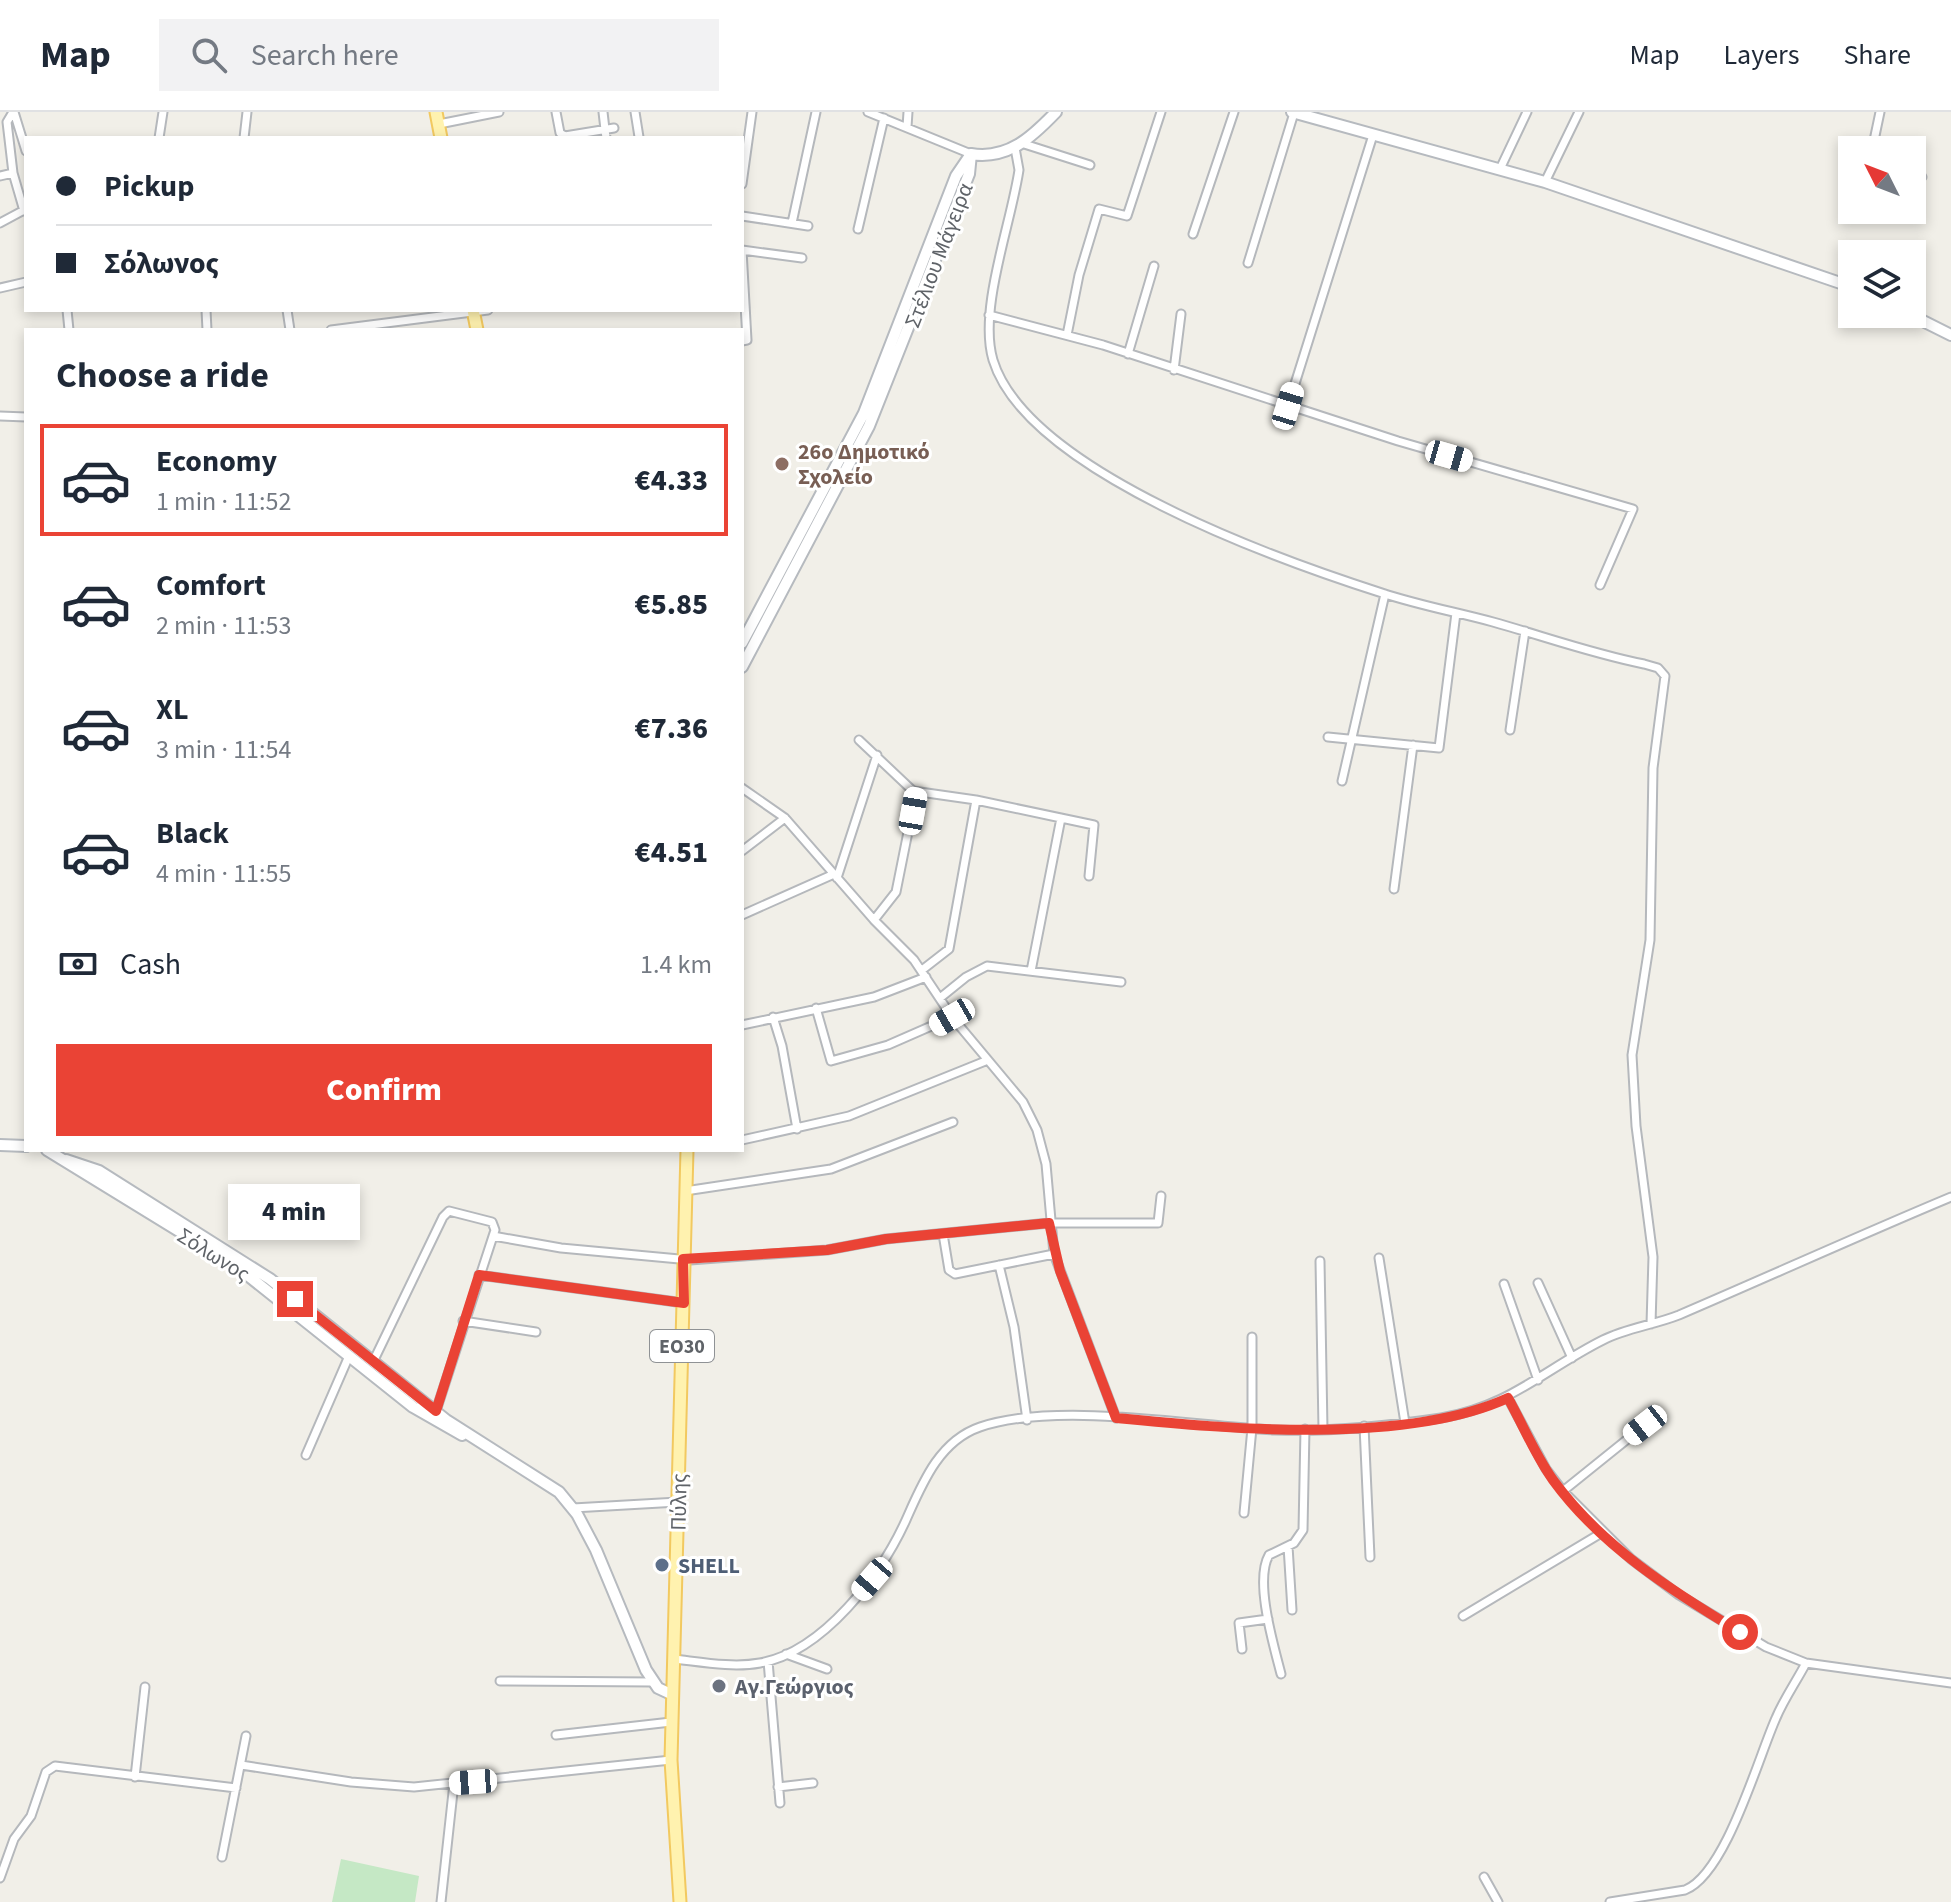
<!DOCTYPE html>
<html lang="en">
<head>
<meta charset="utf-8">
<style>
	:root { --surface:#fff; --page:#f2f2f3; --text:#1f2937; --muted:#747a83; --line:#e0e1e3; --accent:#ea4335 }
	body { margin:0; font-family:"Source Sans 3",sans-serif; background:var(--page); color:var(--text); height:100vh; display:flex; flex-direction:column; font-size:30px; white-space:nowrap }
	* { box-sizing:border-box; margin:0 }
	p { font-size:26px; color:var(--muted) }
	.icon { flex:none; width:44px; height:44px; fill:none; stroke:currentColor; stroke-width:2; stroke-linecap:round; stroke-linejoin:round }
	.map { position:relative; flex:1; overflow:hidden }
	.panel { position:absolute; left:24px; top:216px; width:720px; height:824px; display:flex; flex-direction:column; background:var(--surface); border-radius:0px; box-shadow:0 4px 12px #0003 }
	.panel>* { flex:none }
	.hud { position:absolute; left:24px; top:24px; width:720px; height:176px; border-radius:0px; box-shadow:0 4px 12px #0003; display:grid; align-content:center; height:176px; padding:0 32px; background:var(--surface) }
	.needle { width:52px; rotate:312deg }
	.fabs { position:absolute; left:1838px; top:24px; display:grid; gap:16px }
	.fabs a { display:grid; place-items:center; width:88px; height:88px; border-radius:0px; background:var(--surface); box-shadow:0 4px 12px #0003; font-size:40px }
	.end { position:absolute; width:36px; height:36px; margin:-18px; border:10px solid #ea4335; background:#fff; box-shadow:0 0 0 4px #fff }
	.from { border-radius:50% }
	.bubble { position:absolute; height:56px; border-radius:0px; background:var(--surface); box-shadow:0 4px 12px #0003; font-size:26px; font-weight:800; line-height:56px; text-align:center }
	.car { position:absolute; width:24px; height:48px; margin:-24px -12px; border-radius:10px; box-shadow:0 0 6px 2px #0007; background:linear-gradient(#fff 24%,#345 0 40%,#fff 0 76%,#345 0 86%,#fff 0) }
	.hud b { display:flex; align-items:center; gap:28px; height:76px; font-size:30px }
	.hud b+b { border-top:2px solid var(--line) }
	.hud i { width:20px; height:20px; background:var(--text) }
	ul { padding:0; list-style:none }
	li { display:flex; align-items:center; gap:24px; height:112px; margin:0 16px 12px; padding:0 16px; border:4px solid transparent; border-radius:0px }
	li div { flex:1 }
	li b { display:block; font-size:30px }
	li em { font-style:normal; font-weight:800 }
	li.active { border-color:var(--accent) }
	li>.icon { width:72px; height:72px; stroke-width:1.5 }
	h2 { padding:0 32px; font-size:36px; line-height:96px }
	.pay { display:flex; align-items:center; gap:20px; height:88px; padding:0 32px; font-size:30px }
	.pay p { margin-inline-start:auto }
	.action { display:flex; gap:16px; margin-top:auto; padding:16px 32px }
	.action a { flex:1; height:92px; border-radius:0px; background:var(--accent); color:#fff; font-size:32px; font-weight:800; line-height:92px; text-align:center }
	header { display:flex; align-items:center; gap:48px; box-sizing:border-box; height:112px; padding:0 40px; background:var(--surface); border-bottom:2px solid var(--line) }
	header strong { font-size:38px }
	nav { display:flex; gap:44px; margin-inline-start:auto; font-size:28px }
	.search { width:560px; height:72px; background:var(--page); display:flex; align-items:center; gap:20px; box-sizing:border-box; padding:0 28px; border-radius:0px; color:var(--muted); font-size:30px }
	.map>svg:first-child { display:block }
</style>
</head>
<body>
<header>
<strong>Map</strong>
<div class="search"><svg class="icon" aria-label="search" viewBox="0 0 24 24"><circle cx="10" cy="10" r="6"/><path d="M15 15l6 6"/></svg>Search here</div>
<nav><a>Map</a><a>Layers</a><a>Share</a></nav>
</header>
<div class="map">
<svg width="1951" height="1790" viewBox="0 0 1951 1790">
	<rect width="100%" height="100%" fill="#f1efe8"/>
	<path fill="#c5e8c5" d="M 341,1747 L 419,1764 L 415,1790 L 332,1790 Z"/>
	<g fill="none" stroke-linecap="round" stroke-linejoin="round">
		<defs>
			<path id="street" d="M 13,0 L 7,10 L 13,61 L 24,99
				M 14,0 L 26,39
				M 556,0 L 560,21 L 565,24 L 614,16
				M 603,0 L 606,26
				M 635,0 L 639,25
				M 868,0 L 971,42
				M 439,12 L 499,0
				M 907,15 L 908,0
				M 159,26 L 163,0
				M 244,26 L 247,0
				M 1021,31 L 1090,53
				M 1015,36 L 1019,58 C 1011,112 978,198 993,248 C 1027,359 1279,448 1382,481 C 1418,493 1456,500 1493,510 C 1543,524 1593,542 1644,552 L 1658,556 L 1665,564 L 1653,656 L 1650,828 L 1632,943 L 1636,1014 L 1653,1145 L 1651,1212
				M 1872,38 L 1880,0
				M 1500,57 L 1527,0
				M 1912,59 L 1922,65
				M 0,64 L 13,61
				M 1545,70 L 1579,0
				M 742,72 L 752,0
				M 742,104 L 808,114
				M 0,111 L 26,97
				M 792,111 L 816,0
				M 858,117 L 884,6
				M 1193,122 L 1234,0
				M 742,138 L 747,228 L 742,229
				M 742,138 L 802,146
				M 1248,151 L 1294,1
				M 0,176 L 26,170
				M 67,198 L 69,218
				M 206,198 L 207,218
				M 287,198 L 290,218
				M 989,203 L 1103,233 L 1398,329 L 1633,397 L 1600,473
				M 331,218 L 488,198
				M 1067,223 L 1079,163 L 1099,97 L 1127,104 L 1161,0
				M 1128,242 L 1154,154
				M 1174,258 L 1181,202
				M 1288,294 L 1373,23
				M 0,304 L 26,305
				M 1510,618 L 1525,519
				M 1328,625 L 1439,636 L 1456,501
				M 859,628 L 913,679 L 976,688 L 1094,713 L 1089,764
				M 1342,669 L 1385,482
				M 742,676 L 785,706 L 874,808 L 914,848 L 952,905 L 1023,990 L 1037,1018 L 1046,1052 L 1054,1142 L 1116,1306
				M 742,739 L 785,706
				M 837,766 L 877,643
				M 1394,777 L 1413,633
				M 742,803 L 834,762
				M 874,808 L 896,780 L 916,680
				M 922,858 L 949,837 L 976,688
				M 1031,859 L 1061,706
				M 940,886 L 966,865 L 987,854 L 1121,870
				M 816,896 L 831,949 L 888,933 L 952,905
				M 773,905 L 782,934 L 797,1017
				M 742,913 L 874,885 L 926,865
				M 742,1028 L 849,1004 L 988,948
				M 685,1079 L 831,1057 L 953,1010
				M 943,1122 L 949,1158 L 955,1162 L 1054,1142
				M 493,1124 L 561,1136 L 690,1148 L 827,1138 L 886,1127 L 1049,1111 L 1158,1111 L 1161,1084
				M 1379,1146 L 1405,1311
				M 1320,1149 L 1323,1317
				M 999,1153 L 1014,1215 L 1027,1308
				M 479,1163 L 684,1191
				M 1538,1171 L 1572,1246
				M 1504,1172 L 1538,1268
				M 463,1209 L 536,1220
				M 373,1250 L 443,1105 L 449,1099 L 492,1110 L 495,1118 L 436,1299
				M 1508,1286 L 1546,1357 L 1563,1379 L 1631,1447 L 1679,1483 L 1766,1535 L 1806,1551 L 1951,1571
				M 1364,1314 L 1370,1445
				M 306,1343 L 349,1244
				M 1563,1379 L 1645,1313
				M 573,1396 L 678,1390
				M 1244,1401 L 1252,1316 L 1252,1225
				M 1288,1434 L 1292,1498
				M 1463,1504 L 1603,1420
				M 1242,1537 L 1239,1511 L 1268,1507
				M 786,1542 L 827,1557
				M 674,1547 C 701,1550 733,1556 760,1551 C 823,1540 881,1463 906,1408 C 922,1372 939,1329 980,1315 C 1057,1289 1192,1314 1275,1318 C 1330,1320 1388,1314 1441,1306 C 1509,1295 1545,1257 1603,1228 C 1626,1216 1654,1213 1679,1203 C 1770,1164 1860,1123 1951,1085
				M 768,1549 L 780,1691
				M 1281,1562 C 1274,1534 1254,1469 1269,1443 L 1294,1431 L 1303,1418 L 1305,1317
				M 500,1569 L 653,1570
				M 556,1623 L 671,1610
				M 241,1653 L 351,1670 L 414,1675 L 671,1648
				M 135,1665 L 145,1575
				M 778,1675 L 813,1671
				M 222,1745 L 246,1624
				M 1484,1765 L 1498,1790
				M 0,1766 L 14,1727 L 31,1704 L 46,1660 L 55,1654 L 236,1676
				M 441,1790 L 454,1671
				M 1610,1790 L 1685,1778 C 1726,1762 1758,1646 1776,1606 C 1784,1587 1796,1570 1806,1551"/>
			<path id="secondary" d="M 1292,0 L 1545,70 L 1852,175
				M 971,42 C 1008,48 1032,25 1056,0
				M 1909,202 L 1951,223
				M 742,531 L 864,301 L 956,64 L 971,42
				M 742,555 L 869,314 L 969,62 L 971,42
				M 0,1033 L 26,1034
				M 47,1038 L 236,1154 L 413,1295 L 462,1323
				M 66,1048 L 99,1059 L 270,1167 L 446,1308 L 559,1380 L 577,1402 L 596,1438 L 646,1558 L 658,1576 L 673,1583"/>
			<path id="primary" d="M 436,0 L 441,26
				M 473,198 L 477,218
				M 680,1790 L 671,1648 L 687,1038"/>
		</defs>
		<use href="#street" stroke="#b5b8bc" stroke-width="11"/>
		<use href="#secondary" stroke="#b6babf" stroke-width="14"/>
		<use href="#primary" stroke="#f2c960" stroke-width="15"/>
		<use href="#street" stroke="#fff" stroke-width="7"/>
		<use href="#secondary" stroke="#fff" stroke-width="10"/>
		<use href="#primary" stroke="#fff2af" stroke-width="11"/>
	</g>
	<g fill="none" stroke-linecap="round" stroke-linejoin="round">
		<path stroke="#ea4335" stroke-width="10" d="M 295,1187 L 436,1299 L 479,1163 L 684,1191 L 683,1147 L 827,1138 L 886,1127 L 1049,1111 L 1060,1159 L 1116,1306 C 1228,1317 1405,1333 1508,1286 C 1523,1313 1535,1343 1553,1368 C 1601,1434 1672,1479 1740,1520"/>
	</g>
	<circle fill="#8d6e63" stroke="#fff" stroke-width="3" cx="782" cy="352" r="8"/>
	<circle fill="#5c6f8a" stroke="#fff" stroke-width="3" cx="662" cy="1453" r="8"/>
	<circle fill="#6b7280" stroke="#fff" stroke-width="3" cx="719" cy="1574" r="8"/>
	<g text-anchor="middle" stroke-width="6" stroke-linejoin="round" paint-order="stroke">
		<rect fill="#fff" stroke="#8f9295" stroke-width="2" x="650" y="1218" width="64" height="32" rx="6"/>
		<g font-size="20" font-weight="bold" fill="#5f6368">
			<text x="682" y="1241">ΕΟ30</text>
		</g>
		<g font-size="22" fill="#5f6368" stroke="#fff">
			<text transform="translate(938 143) rotate(-69)" y="8">Στέλιου Μάγειρα</text>
			<text transform="translate(214 1142) rotate(32)" y="8">Σόλωνος</text>
			<text transform="translate(678 1390) rotate(-89)" y="8">Πύλης</text>
		</g>
		<g font-size="22" font-weight="bold" fill="#785e54" stroke="#fff" text-anchor="start">
			<text x="798" y="347">26ο Δημοτικό<tspan x="798" dy="25">Σχολείο</tspan></text>
		</g>
		<g font-size="22" font-weight="bold" fill="#4e5e75" stroke="#fff" text-anchor="start">
			<text x="678" y="1461">SHELL</text>
		</g>
		<g font-size="22" font-weight="bold" fill="#5b616d" stroke="#fff" text-anchor="start">
			<text x="735" y="1582">Αγ.Γεώργιος</text>
		</g>
	</g>
</svg>
<div class="fabs">
<a><svg class="needle" viewBox="-14 -14 28 28"><path d="M0-13l5 13h-10z" fill="#e53935"/><path d="M0 13l5-13h-10z" fill="#747a83"/></svg></a>
<a><svg class="icon" aria-label="layers" viewBox="0 0 24 24"><path d="M12 4l9 5-9 5-9-5zM3 14l9 5 9-5"/></svg></a>
</div>
<i class="end from" style="left:1740px;top:1520px"></i>
<i class="end" style="left:295px;top:1187px"></i>
<div class="bubble" style="left:228px;top:1072px;width:132px">4 min</div>
<i class="car" style="left:1288px;top:294px;rotate:17deg"></i>
<i class="car" style="left:1449px;top:344px;rotate:106deg"></i>
<i class="car" style="left:913px;top:699px;rotate:10deg"></i>
<i class="car" style="left:952px;top:905px;rotate:240deg"></i>
<i class="car" style="left:1645px;top:1313px;rotate:232deg"></i>
<i class="car" style="left:872px;top:1467px;rotate:221deg"></i>
<i class="car" style="left:473px;top:1670px;rotate:266deg"></i>
<div class="hud">
<b><i class="from"></i>Pickup</b>
<b><i></i>Σόλωνος</b>
</div>
<section class="panel">
<h2>Choose a ride</h2>
<ul>
<li class="active"><svg class="icon" aria-label="car" viewBox="0 0 24 24"><path d="M5 17H2v-5l4-1 3-4h7l3 4 3 1v5h-3M9 17h6M6 11h13"/><circle cx="7" cy="17" r="2"/><circle cx="17" cy="17" r="2"/></svg><div><b>Economy</b><p>1 min · 11:52</p></div><em>€4.33</em></li>
<li><svg class="icon" aria-label="car" viewBox="0 0 24 24"><path d="M5 17H2v-5l4-1 3-4h7l3 4 3 1v5h-3M9 17h6M6 11h13"/><circle cx="7" cy="17" r="2"/><circle cx="17" cy="17" r="2"/></svg><div><b>Comfort</b><p>2 min · 11:53</p></div><em>€5.85</em></li>
<li><svg class="icon" aria-label="car" viewBox="0 0 24 24"><path d="M5 17H2v-5l4-1 3-4h7l3 4 3 1v5h-3M9 17h6M6 11h13"/><circle cx="7" cy="17" r="2"/><circle cx="17" cy="17" r="2"/></svg><div><b>XL</b><p>3 min · 11:54</p></div><em>€7.36</em></li>
<li><svg class="icon" aria-label="car" viewBox="0 0 24 24"><path d="M5 17H2v-5l4-1 3-4h7l3 4 3 1v5h-3M9 17h6M6 11h13"/><circle cx="7" cy="17" r="2"/><circle cx="17" cy="17" r="2"/></svg><div><b>Black</b><p>4 min · 11:55</p></div><em>€4.51</em></li>
</ul>
<div class="pay"><svg class="icon" aria-label="cash" viewBox="0 0 24 24"><path d="M3 7h18v10H3z"/><circle cx="12" cy="12" r="2"/></svg>Cash<p>1.4 km</p></div>
<div class="action"><a>Confirm</a></div>
</section>
</div>
</body>
</html>
